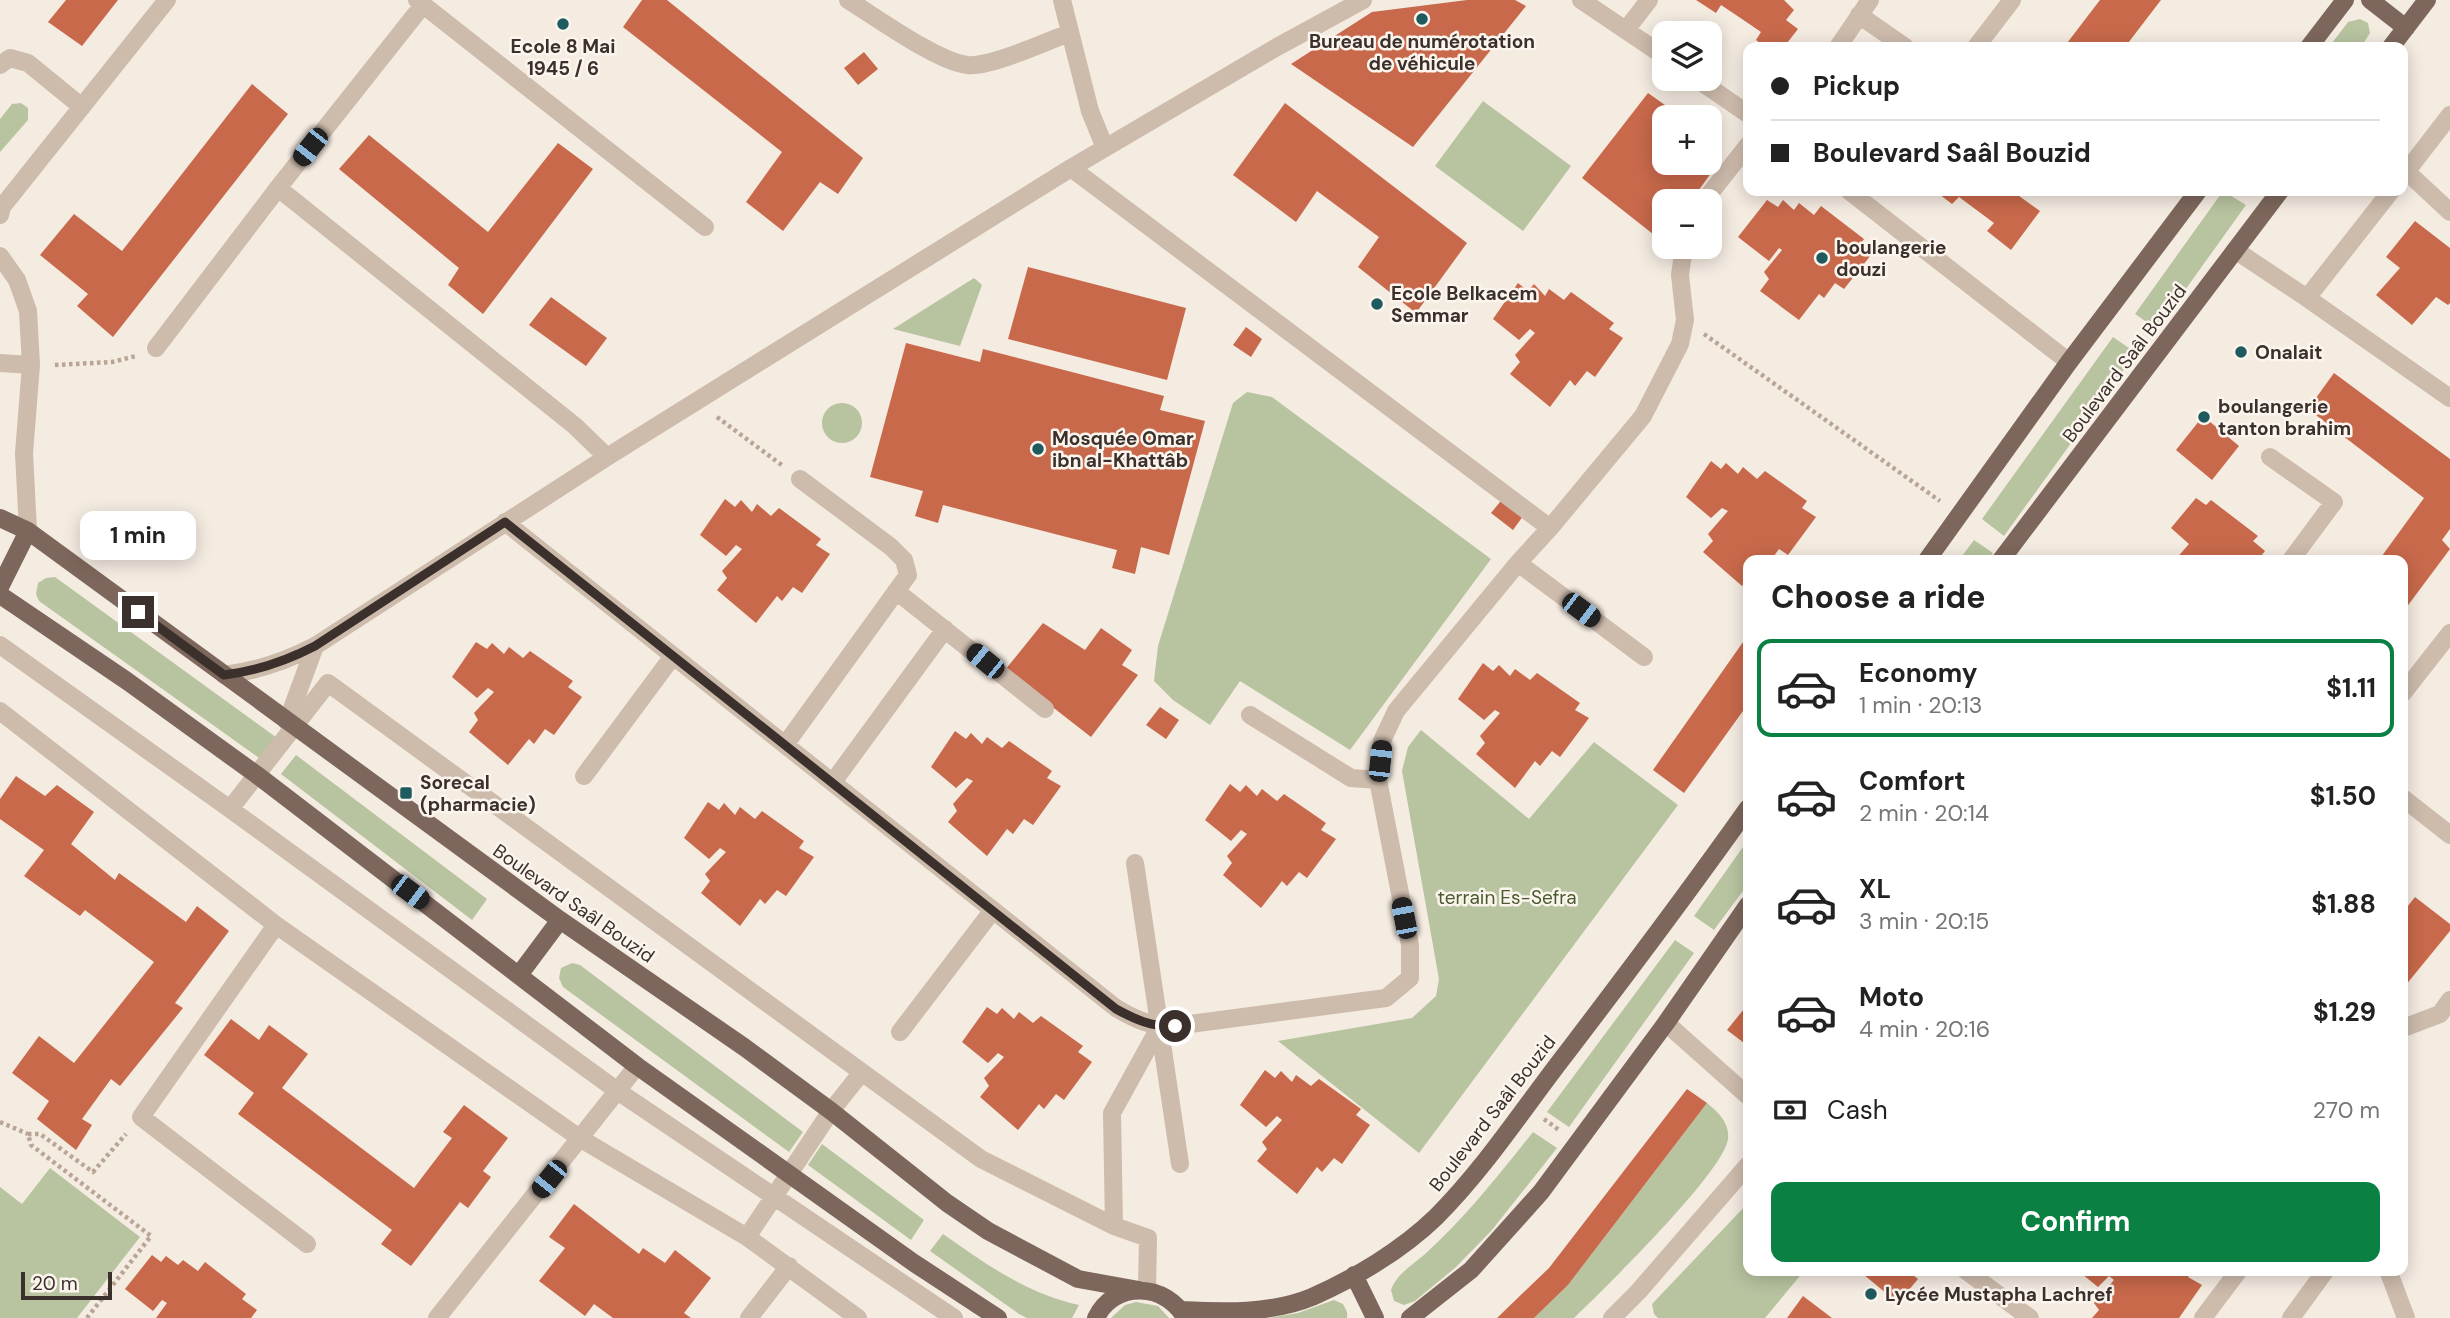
<!DOCTYPE html>
<html lang="en">
<head>
<meta charset="utf-8">
<style>
	:root { --surface:#fff; --page:#f6f6f6; --text:#222; --muted:#767676; --line:#e0e0e0; --accent:#0b8043 }
	body { margin:0; font-family:"DM Sans",sans-serif; background:var(--page); color:var(--text); height:100vh; display:flex; flex-direction:column; font-size:26px; white-space:nowrap }
	* { box-sizing:border-box; margin:0 }
	p { font-size:23px; color:var(--muted) }
	.icon { flex:none; width:38px; height:38px; fill:none; stroke:currentColor; stroke-width:2; stroke-linecap:round; stroke-linejoin:round }
	.map { position:relative; flex:1; overflow:hidden }
	.side { position:absolute; left:1743px; top:555px; width:665px; height:721px; display:flex; flex-direction:column; background:var(--surface); border-radius:14px; box-shadow:0 4px 18px #0003 }
	.side>* { flex:none }
	.hud { position:absolute; left:1743px; top:42px; width:665px; height:154px; border-radius:14px; box-shadow:0 4px 18px #0003; display:grid; align-content:center; height:154px; padding:0 28px; background:var(--surface) }
	.buttons { position:absolute; left:1652px; top:21px; display:grid; gap:14px }
	.buttons a { display:grid; place-items:center; width:70px; height:70px; border-radius:14px; background:var(--surface); box-shadow:0 4px 18px #0003; font-size:35px }
	.scale { position:absolute; left:21px; bottom:18px; width:91px; box-sizing:border-box; padding-left:7px; border:4px solid #3b302b; border-top:0; font-size:19px; line-height:24px; white-space:nowrap; color:#3b302b; -webkit-text-stroke:5px #fbf5ee; paint-order:stroke }
	.end { position:absolute; width:32px; height:32px; margin:-16px; border:9px solid #3b302b; background:#fff; box-shadow:0 0 0 4px #fff }
	.from { border-radius:50% }
	.bubble { position:absolute; height:49px; border-radius:14px; background:var(--surface); box-shadow:0 4px 18px #0003; font-size:23px; font-weight:700; line-height:49px; text-align:center }
	.car { position:absolute; width:21px; height:42px; margin:-21px -10px; border-radius:9px; box-shadow:0 0 5px 2px #0007; background:linear-gradient(#222 24%,#8ab4d8 0 40%,#222 0 76%,#8ab4d8 0 86%,#222 0) }
	.hud b { display:flex; align-items:center; gap:24px; height:66px; font-size:26px }
	.hud b+b { border-top:2px solid var(--line) }
	.hud i { width:18px; height:18px; background:var(--text) }
	ul { padding:0; list-style:none }
	li { display:flex; align-items:center; gap:21px; height:98px; margin:0 14px 10px; padding:0 14px; border:4px solid transparent; border-radius:14px }
	li div { flex:1 }
	li b { display:block; font-size:26px }
	li em { font-style:normal; font-weight:700 }
	li.active { border-color:var(--accent) }
	li>.icon { width:63px; height:63px; stroke-width:1.5 }
	h2 { padding:0 28px; font-size:32px; line-height:84px }
	.pay { display:flex; align-items:center; gap:18px; height:77px; padding:0 28px; font-size:26px }
	.pay p { margin-inline-start:auto }
	.button { display:flex; gap:14px; margin-top:auto; padding:14px 28px }
	.button a { flex:1; height:80px; border-radius:14px; background:var(--accent); color:#fff; font-size:28px; font-weight:700; line-height:80px; text-align:center }
	.map>svg:first-child { display:block }
</style>
</head>
<body>
<div class="map">
<svg width="2450" height="1318" viewBox="0 0 2450 1318">
	<rect width="100%" height="100%" fill="#f4ebe1"/>
	<path fill="#b8c4a0" d="M 2360,19 L 2368,23 L 2370,33 L 2361,47 L 2329,47 L 2348,22 Z
		M 1483,101 L 1571,166 L 1523,231 L 1435,166 Z
		M 21,103 L 28,108 L 28,120 L 0,152 L 0,119 L 12,104 Z
		M 2223,191 L 2246,205 L 2157,329 L 2135,314 Z
		M 974,278 L 982,285 L 960,346 L 893,329 Z
		M 2113,337 L 2136,353 L 2004,536 L 1982,519 Z
		M 1247,392 L 1272,397 L 1491,559 L 1350,750 L 1240,681 L 1210,725 L 1173,700 L 1154,681 L 1158,646 L 1233,403 Z
		M822 423a20 20 0 1 1 40 0a20 20 0 1 1-40 0Z
		M 1974,540 L 1993,553 L 1988,560 L 1959,560 Z
		M 55,577 L 277,738 L 262,760 L 39,601 L 36,594 L 38,583 L 46,578 Z
		M 1421,730 L 1529,819 L 1594,742 L 1678,805 L 1419,1153 L 1278,1041 L 1412,1018 L 1436,996 L 1439,979 L 1402,771 L 1408,747 Z
		M 296,755 L 487,899 L 472,920 L 281,774 Z
		M 1748,840 L 1748,884 L 1714,930 L 1694,916 Z
		M 1675,940 L 1694,953 L 1569,1127 L 1547,1112 Z
		M 572,963 L 580,965 L 803,1132 L 789,1152 L 563,987 L 559,978 L 561,968 Z
		M 1707,1103 C 1718,1112 1730,1123 1728,1139 C 1724,1172 1603,1290 1574,1318 L 1534,1318 L 1568,1285 Z
		M 1533,1132 L 1557,1148 L 1492,1230 L 1456,1267 L 1415,1301 L 1404,1305 L 1394,1301 L 1391,1290 C 1396,1275 1412,1265 1424,1255 C 1465,1218 1499,1175 1533,1132 Z
		M 822,1144 L 924,1220 L 911,1240 L 808,1165 Z
		M 50,1168 L 140,1237 L 77,1318 L 0,1318 L 0,1187 L 22,1204 Z
		M 1748,1203 L 1748,1270 L 1804,1271 L 1765,1318 L 1658,1318 L 1654,1314 L 1652,1304 Z
		M 943,1234 C 987,1265 1026,1293 1079,1305 L 1072,1318 L 1027,1318 L 1019,1314 L 930,1251 Z
		M 1334,1300 L 1343,1304 L 1347,1312 L 1347,1318 L 1269,1318 L 1298,1313 Z
		M 1136,1302 L 1158,1306 L 1169,1318 L 1111,1318 L 1125,1305 Z"/>
	<path fill="#c8694b" d="M 66,0 L 118,0 L 82,46 L 48,22 Z
		M 642,0 L 667,0 L 863,158 L 838,194 L 820,182 L 783,231 L 746,202 L 782,152 L 623,27 Z
		M 1467,0 L 1515,0 L 1526,6 L 1413,147 L 1291,64 L 1372,12 Z
		M 1696,0 L 1784,0 L 1794,10 L 1786,20 L 1798,29 L 1784,47 L 1765,47 L 1756,40 L 1761,32 L 1739,17 L 1721,5 L 1716,13 Z
		M 2100,0 L 2161,0 L 2125,47 L 2064,47 Z
		M 864,52 L 878,69 L 858,85 L 844,68 Z
		M 252,84 L 288,114 L 113,337 L 77,306 L 88,294 L 40,255 L 74,214 L 122,251 Z
		M 1648,93 L 1682,117 L 1664,117 L 1664,163 L 1710,163 L 1710,135 L 1719,162 L 1691,201 L 1664,201 L 1663,242 L 1582,178 Z
		M 1285,103 L 1467,243 L 1416,313 L 1358,267 L 1379,237 L 1317,191 L 1296,222 L 1233,175 Z
		M 369,135 L 488,232 L 558,143 L 593,169 L 483,314 L 448,285 L 459,268 L 339,169 Z
		M 1935,191 L 2017,191 L 2015,193 L 2040,211 L 2011,250 L 1987,231 L 1994,223 L 1959,197 L 1952,204 Z
		M 1767,200 L 1778,207 L 1783,200 L 1794,210 L 1799,203 L 1814,215 L 1821,206 L 1864,239 L 1859,246 L 1871,255 L 1844,289 L 1835,283 L 1824,298 L 1819,294 L 1799,320 L 1760,291 L 1769,279 L 1764,272 L 1782,250 L 1779,248 L 1769,261 L 1738,237 Z
		M 2415,221 L 2450,248 L 2450,303 L 2448,305 L 2436,297 L 2412,325 L 2376,295 L 2400,268 L 2386,257 Z
		M 1028,267 L 1186,308 L 1167,380 L 1008,339 Z
		M 1518,283 L 1528,291 L 1534,284 L 1545,296 L 1549,289 L 1564,300 L 1571,292 L 1614,323 L 1609,329 L 1623,338 L 1595,377 L 1587,371 L 1575,386 L 1570,380 L 1550,407 L 1510,374 L 1520,362 L 1515,355 L 1535,333 L 1530,329 L 1519,340 L 1493,319 Z
		M 551,297 L 607,338 L 586,366 L 529,325 Z
		M 1246,327 L 1262,339 L 1251,357 L 1233,345 Z
		M 906,343 L 980,362 L 983,349 L 1164,396 L 1160,410 L 1205,421 L 1169,555 L 1141,547 L 1135,574 L 1112,568 L 1117,550 L 943,505 L 938,523 L 915,516 L 923,491 L 870,477 Z
		M 2334,373 L 2450,459 L 2450,529 L 2442,540 L 2450,549 L 2403,612 L 2403,560 L 2379,560 L 2424,498 L 2308,409 Z
		M 2203,416 L 2239,446 L 2212,480 L 2176,450 Z
		M 1711,461 L 1721,469 L 1726,463 L 1738,474 L 1743,467 L 1757,479 L 1765,471 L 1807,501 L 1802,508 L 1816,517 L 1788,555 L 1779,549 L 1771,560 L 1748,560 L 1748,578 L 1742,586 L 1703,552 L 1713,541 L 1708,534 L 1728,511 L 1722,508 L 1711,518 L 1686,497 Z
		M 1504,497 L 1526,512 L 1513,530 L 1491,513 Z
		M 2196,498 L 2206,505 L 2211,500 L 2258,536 L 2253,541 L 2265,551 L 2258,560 L 2175,560 L 2189,544 L 2171,528 Z
		M 725,499 L 735,507 L 741,500 L 752,512 L 757,504 L 771,516 L 779,508 L 821,539 L 816,545 L 830,554 L 802,593 L 793,587 L 782,601 L 777,596 L 756,623 L 717,590 L 727,578 L 722,571 L 742,549 L 736,545 L 726,556 L 700,535 Z
		M 1043,623 L 1085,650 L 1101,628 L 1132,650 L 1122,665 L 1138,675 L 1091,737 L 1005,670 Z
		M 1748,635 L 1748,704 L 1684,793 L 1653,770 Z
		M 476,642 L 487,649 L 492,643 L 504,654 L 509,647 L 523,658 L 530,651 L 573,681 L 568,687 L 582,697 L 554,735 L 545,729 L 534,744 L 529,739 L 508,765 L 469,732 L 478,720 L 474,713 L 494,692 L 488,688 L 477,698 L 452,677 Z
		M 1483,663 L 1493,671 L 1499,665 L 1510,676 L 1515,669 L 1530,680 L 1537,673 L 1580,703 L 1575,710 L 1589,718 L 1560,757 L 1552,751 L 1540,766 L 1535,761 L 1515,788 L 1476,754 L 1485,743 L 1480,736 L 1500,713 L 1495,710 L 1484,720 L 1458,699 Z
		M 1160,707 L 1179,720 L 1166,739 L 1146,725 Z
		M 955,731 L 966,739 L 971,733 L 982,744 L 987,737 L 1002,748 L 1009,741 L 1052,771 L 1047,778 L 1061,786 L 1033,825 L 1024,819 L 1013,834 L 1007,829 L 987,856 L 948,822 L 957,811 L 953,804 L 973,781 L 967,778 L 956,788 L 931,767 Z
		M 16,776 L 45,796 L 57,785 L 94,812 L 71,844 L 115,880 L 119,873 L 186,922 L 197,906 L 229,931 L 175,1003 L 183,1008 L 120,1086 L 111,1079 L 82,1119 L 92,1125 L 76,1150 L 37,1119 L 49,1101 L 12,1073 L 39,1036 L 74,1063 L 154,962 L 85,910 L 80,916 L 24,876 L 44,850 L 0,819 L 0,799 Z
		M 1230,784 L 1240,792 L 1246,785 L 1257,796 L 1262,789 L 1277,801 L 1284,794 L 1326,823 L 1321,830 L 1336,839 L 1307,878 L 1299,872 L 1287,886 L 1282,881 L 1261,908 L 1223,875 L 1232,863 L 1227,856 L 1247,834 L 1241,830 L 1231,841 L 1205,820 Z
		M 708,802 L 719,810 L 724,803 L 735,815 L 740,807 L 755,819 L 762,811 L 804,841 L 799,848 L 814,857 L 786,896 L 777,890 L 765,904 L 760,899 L 740,926 L 701,893 L 710,881 L 705,874 L 726,852 L 720,848 L 709,859 L 684,838 Z
		M 2415,897 L 2450,924 L 2450,931 L 2405,986 L 2403,985 L 2403,903 L 2407,907 Z
		M 1748,1004 L 1748,1046 L 1727,1030 Z
		M 987,1007 L 997,1014 L 1002,1008 L 1014,1019 L 1019,1012 L 1033,1023 L 1041,1016 L 1083,1046 L 1078,1052 L 1092,1062 L 1064,1100 L 1056,1094 L 1044,1109 L 1039,1104 L 1018,1130 L 980,1097 L 989,1086 L 984,1078 L 1004,1057 L 998,1053 L 988,1063 L 962,1042 Z
		M 231,1019 L 259,1040 L 269,1025 L 308,1054 L 282,1088 L 414,1188 L 452,1138 L 443,1132 L 464,1105 L 508,1138 L 483,1171 L 491,1177 L 468,1208 L 460,1202 L 411,1266 L 381,1244 L 392,1230 L 238,1114 L 254,1093 L 204,1055 Z
		M 1265,1070 L 1275,1078 L 1281,1071 L 1292,1082 L 1296,1075 L 1311,1086 L 1319,1079 L 1361,1109 L 1356,1115 L 1370,1125 L 1342,1164 L 1334,1158 L 1322,1172 L 1317,1167 L 1297,1194 L 1257,1161 L 1267,1149 L 1262,1142 L 1282,1120 L 1277,1116 L 1266,1127 L 1240,1105 Z
		M 1687,1089 L 1707,1103 L 1568,1285 L 1534,1318 L 1497,1318 L 1549,1268 Z
		M 574,1204 L 639,1254 L 643,1248 L 665,1263 L 675,1250 L 711,1278 L 684,1313 L 691,1318 L 613,1318 L 594,1304 L 585,1316 L 539,1281 L 565,1248 L 549,1237 Z
		M 152,1255 L 161,1262 L 166,1256 L 178,1265 L 183,1260 L 198,1271 L 205,1262 L 246,1294 L 242,1299 L 257,1310 L 251,1318 L 156,1318 L 167,1303 L 162,1300 L 153,1311 L 125,1289 Z
		M 1858,1270 L 1907,1270 L 1918,1279 L 1898,1303 Z
		M 2077,1270 L 2193,1270 L 2188,1277 L 2202,1285 L 2179,1318 L 2092,1318 L 2099,1310 L 2094,1303 L 2114,1280 L 2109,1276 L 2098,1287 Z
		M 1803,1296 L 1832,1318 L 1787,1318 Z"/>
	<g fill="none" stroke-linecap="round" stroke-linejoin="round">
		<path stroke="#b9a596" stroke-width="4.5" stroke-dasharray="3.5 3.5" stroke-linecap="butt" d="M 1704,334 L 1940,501
			M 55,365 L 112,362 L 136,356
			M 717,417 L 783,466
			M 1544,1119 L 1559,1130
			M 0,1122 L 28,1134
			M 87,1318 L 151,1236 L 31,1145 L 28,1134 L 40,1134 L 93,1172 L 126,1134"/>
		<path stroke="#cdbbac" stroke-width="18" d="M 417,0 L 705,227
			M 848,0 C 876,17 936,61 967,65 C 990,68 1046,41 1070,33
			M 1062,0 L 1090,111 L 1105,148
			M 1581,0 L 1664,56
			M 1859,15 L 1905,47
			M 1626,30 L 1649,0
			M 1838,47 L 1870,0
			M 1976,47 L 2012,0
			M 0,65 L 10,58 L 28,63 L 82,107
			M 1697,79 L 1748,114
			M 1071,168 L 1550,528
			M 2406,171 L 2450,212
			M 2403,176 L 2450,115
			M 278,188 L 575,426 L 607,457
			M 1849,191 L 2069,362
			M 1704,201 L 1748,145
			M 0,215 L 2,207 L 167,0
			M 2235,250 L 2307,298 L 2450,398
			M 0,256 L 17,280 L 28,311 L 31,365 L 24,453 L 28,531
			M 2307,298 L 2391,191
			M 156,348 L 278,188 L 423,5
			M 0,363 L 31,365
			M 2270,457 L 2334,502 L 2291,560
			M 505,522 L 1116,1008 C 1136,1020 1152,1027 1175,1026 L 1386,998 L 1410,978 L 1410,945 L 1378,780 L 1382,741 L 1396,711 L 1518,563 L 1550,528 L 1643,416 L 1680,344 L 1685,320 L 1680,275 L 1684,247
			M 1518,563 L 1644,657
			M 896,591 L 1045,709
			M 0,645 L 230,809 L 619,1092 L 954,1318
			M 224,675 C 257,671 286,661 315,646 L 607,457 L 1071,168 L 1277,47 L 1363,0
			M 2403,693 L 2450,633
			M 0,711 L 276,925 L 581,1139 L 747,1237 L 858,1318
			M 1250,715 L 1351,778 L 1378,780
			M 287,722 L 315,646
			M 785,745 L 908,575 L 904,560 L 891,547 L 800,479
			M 584,776 L 673,656
			M 833,782 L 945,629
			M 2403,798 L 2450,835
			M 230,809 L 328,683 L 981,1159 L 1114,1226
			M 1135,863 L 1180,1164
			M 276,925 L 141,1117 L 307,1244
			M 1666,1023 L 1748,1096
			M 2403,1028 L 2440,1014 L 2450,1000
			M 900,1032 L 993,910
			M 747,1237 L 831,1111 L 862,1072
			M 1965,1270 L 2030,1318
			M 2388,1270 L 2406,1318
			M 1147,1290 L 1148,1238 L 1114,1226 L 1112,1113 L 1160,1026
			M 437,1318 L 637,1066
			M 749,1318 L 789,1266
			M 1612,1318 L 1638,1292 L 1748,1165
			M 2203,1318 L 2239,1270
			M 2291,1318 L 2326,1270"/>
		<path stroke="#7d675c" stroke-width="18" d="M 2370,0 L 2406,28
			M 2309,47 L 2345,0
			M 2391,47 L 2427,0
			M 0,518 L 28,531 L 560,920 L 744,1047 L 831,1111 L 947,1203 L 988,1231 L 1078,1279 L 1139,1290
			M 1927,560 L 2069,362 L 2198,191
			M 2001,560 L 2280,191
			M 0,587 L 28,531
			M 0,595 L 127,681 L 257,775 L 637,1066 L 914,1263 L 998,1318
			M 519,975 L 560,920
			M 1354,1275 L 1375,1318
			M 1181,1310 C 1224,1312 1271,1314 1312,1297 C 1355,1278 1402,1250 1436,1217 C 1486,1167 1525,1106 1568,1051 C 1629,971 1690,890 1748,808
			M 1096,1318 C 1114,1280 1167,1283 1185,1318
			M 1410,1318 L 1471,1270 L 1541,1192 L 1666,1023 L 1748,905"/>
	</g>
	<g fill="none" stroke-linecap="round" stroke-linejoin="round">
		<path stroke="#3b302b" stroke-width="9" d="M 138,612 L 224,675 C 257,671 286,661 315,646 L 505,522 L 1116,1009 C 1136,1020 1152,1027 1175,1026"/>
	</g>
	<g fill="#1f5a5e" stroke="#fbf5ee" stroke-width="2.5">
		<circle cx="1422" cy="19" r="7"/>
		<circle cx="563" cy="24" r="7"/>
		<circle cx="1822" cy="258" r="7"/>
		<circle cx="1377" cy="304" r="7"/>
		<circle cx="2241" cy="352" r="7"/>
		<circle cx="2204" cy="417" r="7"/>
		<circle cx="1038" cy="449" r="7"/>
		<rect x="399" y="786" width="14" height="14" rx="3.5"/>
		<circle cx="1871" cy="1294" r="7"/>
	</g>
	<g text-anchor="middle" stroke-width="5" stroke-linejoin="round" paint-order="stroke">
		<g font-size="19" font-weight="bold" fill="#3b302b" stroke="#fbf5ee" text-anchor="start">
			<text x="1422" y="48" text-anchor="middle">Bureau de numérotation<tspan x="1422" dy="22">de véhicule</tspan></text>
			<text x="563" y="53" text-anchor="middle">Ecole 8 Mai<tspan x="563" dy="22">1945 / 6</tspan></text>
			<text x="1836" y="254">boulangerie<tspan x="1836" dy="22">douzi</tspan></text>
			<text x="1391" y="300">Ecole Belkacem<tspan x="1391" dy="22">Semmar</tspan></text>
			<text x="2255" y="359">Onalait</text>
			<text x="2218" y="413">boulangerie<tspan x="2218" dy="22">tanton brahim</tspan></text>
			<text x="1052" y="445">Mosquée Omar<tspan x="1052" dy="22">ibn al-Khattâb</tspan></text>
			<text x="420" y="789">Sorecal<tspan x="420" dy="22">(pharmacie)</tspan></text>
			<text x="1885" y="1301">Lycée Mustapha Lachref</text>
		</g>
		<g font-size="19" fill="#3b302b" stroke="#fbf5ee">
			<text transform="translate(2124 363) rotate(-53)" y="7">Boulevard Saâl Bouzid</text>
			<text transform="translate(574 903) rotate(35)" y="7">Boulevard Saâl Bouzid</text>
			<text transform="translate(1492 1113) rotate(-52)" y="7">Boulevard Saâl Bouzid</text>
		</g>
		<g font-size="19" fill="#4a5a2e" stroke="#fbf5ee">
			<text x="1507" y="904">terrain Es-Sefra</text>
		</g>
	</g>
</svg>
<div class="buttons">
<a><svg class="icon" aria-label="layers" viewBox="0 0 24 24"><path d="M12 4l9 5-9 5-9-5zM3 14l9 5 9-5"/></svg></a>
<a>+</a>
<a>−</a>
</div>
<div class="scale">20 m</div>
<i class="end from" style="left:1175px;top:1026px"></i>
<i class="end" style="left:138px;top:612px"></i>
<div class="bubble" style="left:80px;top:511px;width:116px">1 min</div>
<i class="car" style="left:310px;top:147px;rotate:218deg"></i>
<i class="car" style="left:1581px;top:610px;rotate:127deg"></i>
<i class="car" style="left:985px;top:661px;rotate:309deg"></i>
<i class="car" style="left:1380px;top:761px;rotate:6deg"></i>
<i class="car" style="left:410px;top:892px;rotate:127deg"></i>
<i class="car" style="left:1404px;top:918px;rotate:349deg"></i>
<i class="car" style="left:549px;top:1179px;rotate:219deg"></i>
<div class="hud">
<b><i class="from"></i>Pickup</b>
<b><i></i>Boulevard Saâl Bouzid</b>
</div>
<section class="side">
<h2>Choose a ride</h2>
<ul>
<li class="active"><svg class="icon" aria-label="car" viewBox="0 0 24 24"><path d="M5 17H2v-5l4-1 3-4h7l3 4 3 1v5h-3M9 17h6M6 11h13"/><circle cx="7" cy="17" r="2"/><circle cx="17" cy="17" r="2"/></svg><div><b>Economy</b><p>1 min · 20:13</p></div><em>$1.11</em></li>
<li><svg class="icon" aria-label="car" viewBox="0 0 24 24"><path d="M5 17H2v-5l4-1 3-4h7l3 4 3 1v5h-3M9 17h6M6 11h13"/><circle cx="7" cy="17" r="2"/><circle cx="17" cy="17" r="2"/></svg><div><b>Comfort</b><p>2 min · 20:14</p></div><em>$1.50</em></li>
<li><svg class="icon" aria-label="car" viewBox="0 0 24 24"><path d="M5 17H2v-5l4-1 3-4h7l3 4 3 1v5h-3M9 17h6M6 11h13"/><circle cx="7" cy="17" r="2"/><circle cx="17" cy="17" r="2"/></svg><div><b>XL</b><p>3 min · 20:15</p></div><em>$1.88</em></li>
<li><svg class="icon" aria-label="car" viewBox="0 0 24 24"><path d="M5 17H2v-5l4-1 3-4h7l3 4 3 1v5h-3M9 17h6M6 11h13"/><circle cx="7" cy="17" r="2"/><circle cx="17" cy="17" r="2"/></svg><div><b>Moto</b><p>4 min · 20:16</p></div><em>$1.29</em></li>
</ul>
<div class="pay"><svg class="icon" aria-label="cash" viewBox="0 0 24 24"><path d="M3 7h18v10H3z"/><circle cx="12" cy="12" r="2"/></svg>Cash<p>270 m</p></div>
<div class="button"><a>Confirm</a></div>
</section>
</div>
</body>
</html>
